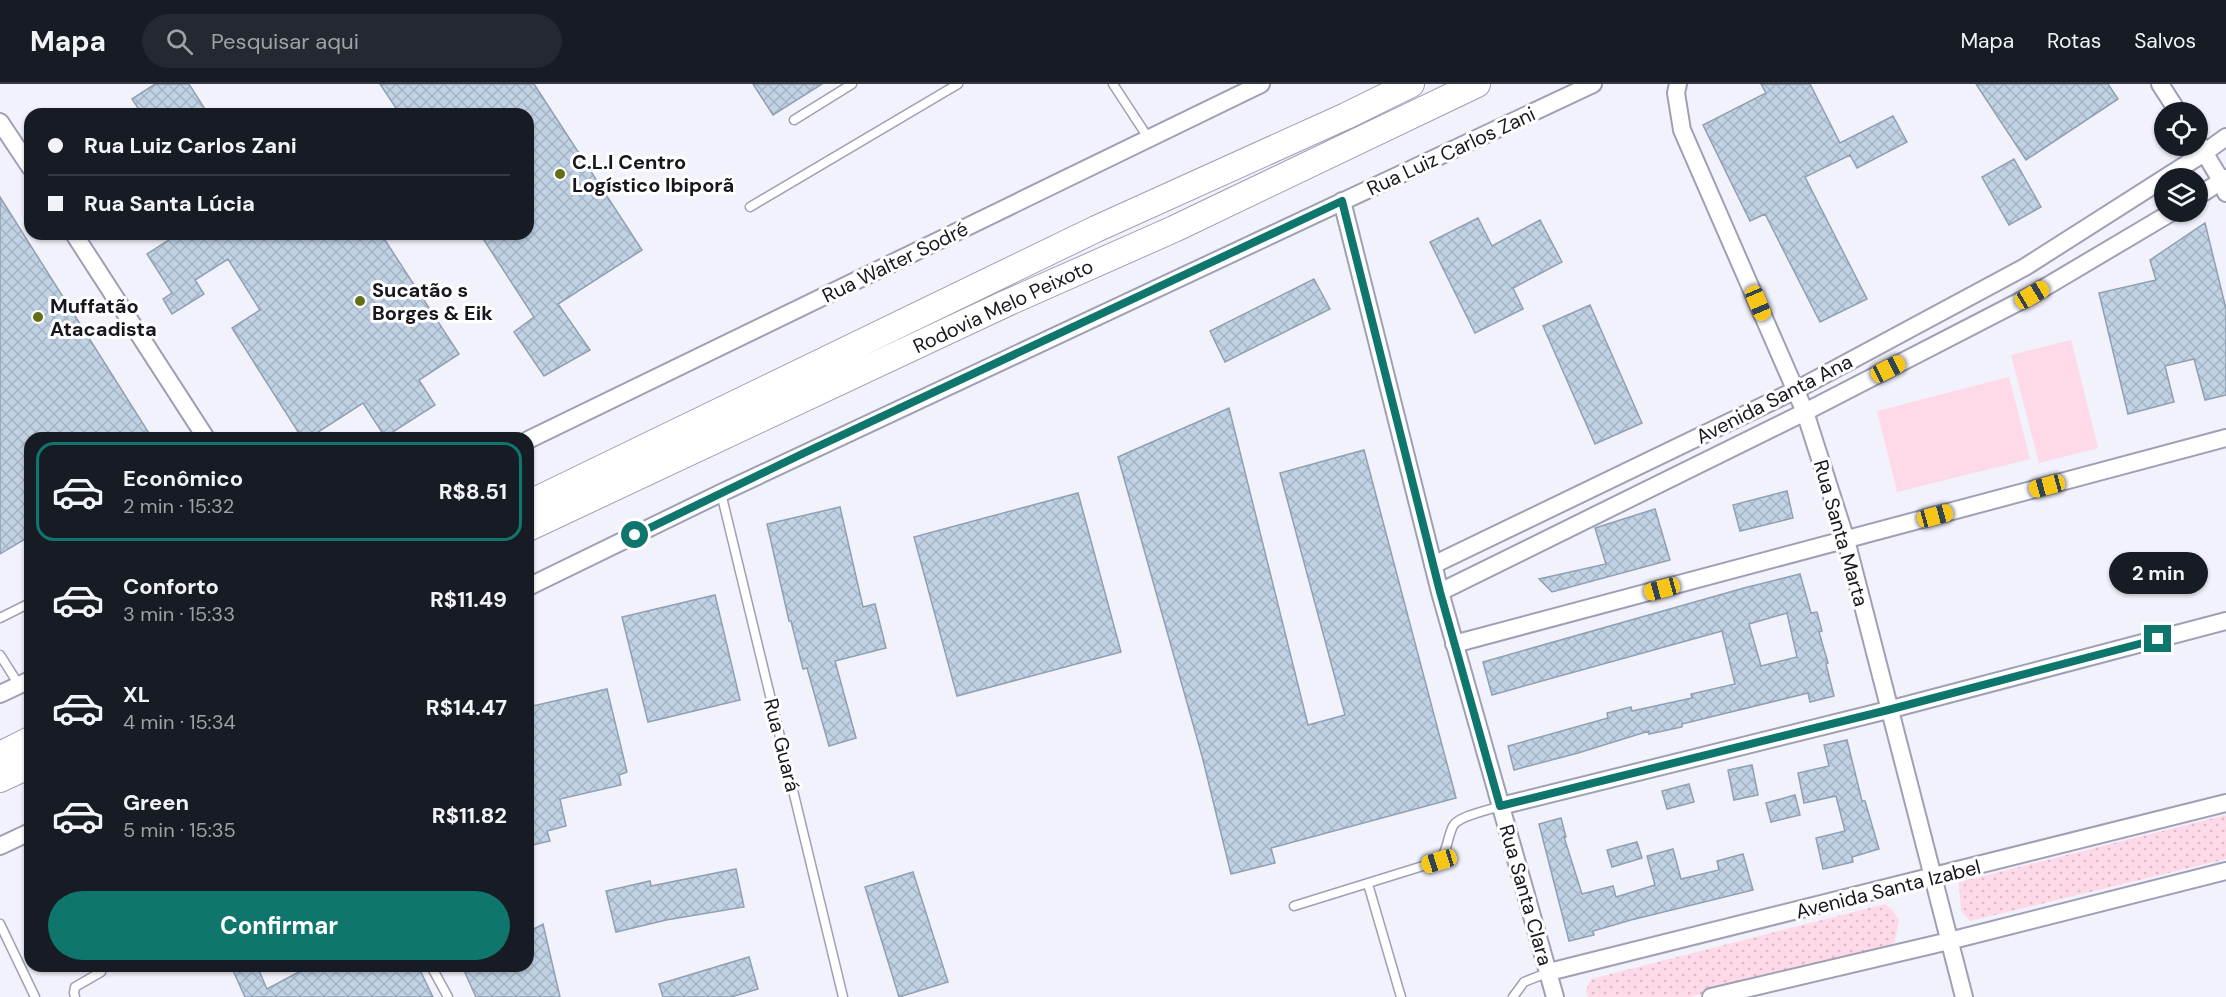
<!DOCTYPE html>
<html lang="pt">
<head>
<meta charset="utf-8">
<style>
	:root { --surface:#171b24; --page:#242831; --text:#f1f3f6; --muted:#9ea1a6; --line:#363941; --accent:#0f766e }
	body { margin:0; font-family:"DM Sans",sans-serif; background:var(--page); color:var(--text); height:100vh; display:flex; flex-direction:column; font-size:22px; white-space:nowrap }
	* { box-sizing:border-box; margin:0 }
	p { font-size:20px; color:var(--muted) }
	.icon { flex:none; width:33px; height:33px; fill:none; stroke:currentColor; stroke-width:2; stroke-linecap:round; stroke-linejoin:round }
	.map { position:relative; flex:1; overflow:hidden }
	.sheet { position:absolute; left:24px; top:348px; width:510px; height:540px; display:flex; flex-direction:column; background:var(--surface); border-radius:18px; box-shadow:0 2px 4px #0004 }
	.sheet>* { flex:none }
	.hud { position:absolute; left:24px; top:24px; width:510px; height:132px; border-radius:18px; box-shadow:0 2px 4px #0004; display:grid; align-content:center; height:132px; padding:0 24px; background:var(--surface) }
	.buttons { position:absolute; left:2154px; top:18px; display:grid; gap:12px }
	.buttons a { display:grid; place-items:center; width:54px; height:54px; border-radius:50%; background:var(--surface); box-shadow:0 2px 4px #0004; font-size:30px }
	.end { position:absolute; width:27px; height:27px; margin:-14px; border:8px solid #0f766e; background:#fff; box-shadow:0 0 0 3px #fff }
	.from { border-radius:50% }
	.bubble { position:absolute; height:42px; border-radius:21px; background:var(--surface); box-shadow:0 2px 4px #0004; font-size:20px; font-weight:700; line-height:42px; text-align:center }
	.car { position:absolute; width:18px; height:36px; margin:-18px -9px; border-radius:8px; box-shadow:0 0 4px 2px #0007; background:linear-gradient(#f5c518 24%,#345 0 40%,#f5c518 0 76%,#345 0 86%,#f5c518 0) }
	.hud b { display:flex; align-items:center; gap:21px; height:57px; font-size:22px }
	.hud b+b { border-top:2px solid var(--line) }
	.hud i { width:15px; height:15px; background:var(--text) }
	ul { padding:10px 0 0; list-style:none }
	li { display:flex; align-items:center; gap:18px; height:99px; margin:0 12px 9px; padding:0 12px; border:3px solid transparent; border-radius:18px }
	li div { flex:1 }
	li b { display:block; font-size:22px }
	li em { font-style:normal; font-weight:700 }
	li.active { border-color:var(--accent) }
	li>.icon { width:54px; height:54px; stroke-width:1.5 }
	.primary-button { display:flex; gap:12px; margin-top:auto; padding:12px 24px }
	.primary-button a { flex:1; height:69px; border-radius:36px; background:var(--accent); color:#fff; font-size:24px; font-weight:700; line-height:69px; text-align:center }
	header { display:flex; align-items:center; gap:36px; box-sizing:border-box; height:84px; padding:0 30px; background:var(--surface); border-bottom:2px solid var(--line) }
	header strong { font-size:28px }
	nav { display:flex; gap:33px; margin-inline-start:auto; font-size:21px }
	.search { width:420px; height:54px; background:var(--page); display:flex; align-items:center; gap:15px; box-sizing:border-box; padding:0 21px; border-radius:33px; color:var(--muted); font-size:22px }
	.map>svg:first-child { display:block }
</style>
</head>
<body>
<header>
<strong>Mapa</strong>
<div class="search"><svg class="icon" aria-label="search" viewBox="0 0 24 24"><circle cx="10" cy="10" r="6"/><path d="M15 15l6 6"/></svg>Pesquisar aqui</div>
<nav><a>Mapa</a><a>Rotas</a><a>Salvos</a></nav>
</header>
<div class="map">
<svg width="2226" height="913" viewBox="0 0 2226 913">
	<defs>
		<pattern id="grass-dots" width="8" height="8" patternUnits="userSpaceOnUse" patternTransform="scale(1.5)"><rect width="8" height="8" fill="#fed9e8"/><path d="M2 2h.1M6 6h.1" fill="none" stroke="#d9bac7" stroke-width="1.8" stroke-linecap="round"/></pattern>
		<pattern id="building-cross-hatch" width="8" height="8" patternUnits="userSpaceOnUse" patternTransform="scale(1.5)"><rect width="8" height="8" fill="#c1d2e5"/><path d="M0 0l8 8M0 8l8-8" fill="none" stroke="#a5b4c4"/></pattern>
	</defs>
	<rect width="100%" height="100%" fill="#f1f2fb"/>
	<path fill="url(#grass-dots)" d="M 2226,731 L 2226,775 L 1970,837 L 1961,827 L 1959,798 Z
		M 1885,820 L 1892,826 L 1899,836 L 1895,856 L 1890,863 L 1690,913 L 1588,913 L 1586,906 L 1591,895 Z"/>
	<path fill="#fed9e8" d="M 2071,256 L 2098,364 L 2039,379 L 2011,271 Z
		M 2009,293 L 2030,375 L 1897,408 L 1877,327 Z"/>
	<path fill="url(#building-cross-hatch)" stroke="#90a0b2" stroke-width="1.5" fill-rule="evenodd" d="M 155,0 L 189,0 L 208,30 L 142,30 L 132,15 Z
		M 380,0 L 534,0 L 642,166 L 558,220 L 590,266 L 544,292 L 514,248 L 534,233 L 480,150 L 528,150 L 528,30 L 400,30 Z
		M 753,0 L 822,0 L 773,31 Z
		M 1761,0 L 1810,0 L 1840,59 L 1893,32 L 1907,58 L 1857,84 L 1850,71 L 1805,93 L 1867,215 L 1820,238 L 1765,130 L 1750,137 L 1703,41 L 1766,9 Z
		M 1976,0 L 2108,0 L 2118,15 L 2026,76 Z
		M 2014,75 L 2041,123 L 2009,141 L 1982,93 Z
		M 0,113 L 152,354 L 30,354 L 30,452 L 0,470 Z
		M 1478,134 L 1492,162 L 1540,136 L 1562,178 L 1513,204 L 1523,225 L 1475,249 L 1430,158 Z
		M 2205,139 L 2226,225 L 2226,311 L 2205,316 L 2194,275 L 2165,282 L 2174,318 L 2128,330 L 2099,209 L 2156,196 L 2150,176 Z
		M 178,150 L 381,150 L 459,270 L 419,296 L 435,321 L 385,353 L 363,319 L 309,354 L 302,354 L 232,244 L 260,226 L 228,175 L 195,196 L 204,210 L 172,230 L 163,215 L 172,209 L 147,170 Z
		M 1314,195 L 1330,225 L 1225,278 L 1210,247 Z
		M 1590,221 L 1642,339 L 1595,360 L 1543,242 Z
		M 1229,324 L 1308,641 L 1345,631 L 1280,389 L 1364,366 L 1456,714 L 1271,764 L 1275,779 L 1231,790 L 1202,672 L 1118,373 Z
		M 1787,407 L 1793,434 L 1740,447 L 1733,421 Z
		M 1078,409 L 1121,568 L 957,612 L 914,453 Z
		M 840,423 L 863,523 L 875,520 L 886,564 L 835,577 L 856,654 L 829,662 L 807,584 L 803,585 L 791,537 L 789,537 L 767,440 Z
		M 1655,425 L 1670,476 L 1552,508 L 1539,495 L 1606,480 L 1595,444 Z
		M 1800,490 L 1811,529 L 1817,528 L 1822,547 L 1819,548 L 1828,579 L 1826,580 L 1834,612 L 1810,618 L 1808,609 L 1682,640 L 1682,643 L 1649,650 L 1649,647 L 1578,669 L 1514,686 L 1508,662 L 1608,634 L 1607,629 L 1631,623 L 1632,627 L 1692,614 L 1691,610 L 1735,600 L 1722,547 L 1492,611 L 1483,578 L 1744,504 ZM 1787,529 L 1797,573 L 1761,582 L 1749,540 Z
		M 715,511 L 740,616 L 648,638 L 622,533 Z
		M 607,605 L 627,688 L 619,691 L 621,701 L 560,715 L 566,742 L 547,747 L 550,757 L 528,762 L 528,623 Z
		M 1847,656 L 1862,717 L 1865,717 L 1879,765 L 1852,773 L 1853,778 L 1823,785 L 1816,754 L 1845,747 L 1836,712 L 1804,719 L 1798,689 L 1829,682 L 1824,661 Z
		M 1752,681 L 1758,711 L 1734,716 L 1728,686 Z
		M 1689,700 L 1694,718 L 1667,725 L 1662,707 Z
		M 1795,711 L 1800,731 L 1771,738 L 1766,719 Z
		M 1561,734 L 1566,753 L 1564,753 L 1582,810 L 1613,802 L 1616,813 L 1655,801 L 1647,772 L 1673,765 L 1681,795 L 1719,786 L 1717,777 L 1743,770 L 1753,806 L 1631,836 L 1593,847 L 1594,851 L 1569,857 L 1539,740 Z
		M 1637,758 L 1642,774 L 1612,783 L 1607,766 Z
		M 736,785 L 744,823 L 666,836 L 616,848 L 606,807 L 650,797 L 651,802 Z
		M 913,788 L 948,898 L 899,913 L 865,803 Z
		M 543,840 L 560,913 L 476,913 L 462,882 L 528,882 L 528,848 Z
		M 749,873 L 758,905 L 731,913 L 663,913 L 659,900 Z
		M 231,882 L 257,882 L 267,905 L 310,882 L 418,882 L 433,913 L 245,913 Z"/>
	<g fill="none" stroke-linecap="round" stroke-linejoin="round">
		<defs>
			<path id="lane" d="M 1113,0 L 1149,55
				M 794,36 L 852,0
				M 750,123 L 958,0
				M 721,409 L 843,913
				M 0,534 L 30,519
				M 0,571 L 19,601
				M 1368,800 L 1401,913
				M 1294,822 L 1439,777 C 1448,767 1447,754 1453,742 C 1458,732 1489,726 1501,722
				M 0,840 L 35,913
				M 431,882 L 448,913
				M 75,913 L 74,909 L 75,903 L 101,888 L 99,882
				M 1513,913 L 1524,898 L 1549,888"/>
			<path id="street" d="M 1678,0 L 1676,9 L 1682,46 L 1805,328 L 1846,456 L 1964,913
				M 2160,0 L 2178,28
				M 0,38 L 30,83
				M 2198,58 L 2222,98 L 2226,109
				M 2198,112 L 2226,94
				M 1342,117 L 1440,508 L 1555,913
				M 74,150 L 206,354
				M 528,356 L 1261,0
				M 1433,481 L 1796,306 L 2025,183 L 2204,69 L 2226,53
				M 528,503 L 721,409 L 1593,0
				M 1440,508 L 1805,328 L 2032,211 L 2172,128
				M 1454,560 L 2226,354
				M 0,610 L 30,596
				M 1501,722 L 1888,626 L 2226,537
				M 0,762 L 30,748
				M 1549,888 L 2226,719
				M 1711,913 L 1949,857 L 2226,787"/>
			<path id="primary" d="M 528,420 L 1096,145 L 1346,32 L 1411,0
				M 528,444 L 1007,219 L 1174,145 L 1477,0
				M 0,671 L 30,656
				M 0,695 L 30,681"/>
		</defs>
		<use href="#lane" stroke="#9f9fb6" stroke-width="11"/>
		<use href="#street" stroke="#9f9fb6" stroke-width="20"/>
		<use href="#primary" stroke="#9f9fb6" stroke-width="28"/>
		<use href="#lane" stroke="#fff" stroke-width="8"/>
		<use href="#street" stroke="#fff" stroke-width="16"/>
		<use href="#primary" stroke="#fff" stroke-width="26"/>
	</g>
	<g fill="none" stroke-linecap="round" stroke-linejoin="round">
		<path stroke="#0f766e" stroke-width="8" d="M 635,451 L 804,369 L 1342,117 L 1440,508 L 1500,722 L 1888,626 L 2158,555"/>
	</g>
	<g fill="#636e16" stroke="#fff" stroke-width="2">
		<circle cx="560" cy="90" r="6"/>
		<circle cx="360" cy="217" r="6"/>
		<circle cx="38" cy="233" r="6"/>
	</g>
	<g text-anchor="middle" stroke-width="6" stroke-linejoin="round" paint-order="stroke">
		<g font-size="20" fill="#16171f" stroke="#fff">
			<text transform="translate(1451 67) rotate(-25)" y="7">Rua Luiz Carlos Zani</text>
			<text transform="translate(895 178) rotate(-26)" y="7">Rua Walter Sodré</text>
			<text transform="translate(1003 222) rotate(-25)" y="7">Rodovia Melo Peixoto</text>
			<text transform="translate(1774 315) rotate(-27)" y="7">Avenida Santa Ana</text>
			<text transform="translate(1841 449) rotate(74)" y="7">Rua Santa Marta</text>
			<text transform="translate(782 661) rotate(76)" y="7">Rua Guará</text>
			<text transform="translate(1888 805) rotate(-14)" y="7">Avenida Santa Izabel</text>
			<text transform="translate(1526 811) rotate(74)" y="7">Rua Santa Clara</text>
		</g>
		<g font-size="20" font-weight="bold" fill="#16171f" stroke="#fff" text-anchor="start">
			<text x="572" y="85">C.L.I Centro<tspan x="572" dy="23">Logístico Ibiporã</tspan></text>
			<text x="372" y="213">Sucatão s<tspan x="372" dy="23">Borges &amp; Eik</tspan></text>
			<text x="50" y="229">Muffatão<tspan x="50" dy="23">Atacadista</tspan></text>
		</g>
	</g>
</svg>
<div class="buttons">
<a><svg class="icon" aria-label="locate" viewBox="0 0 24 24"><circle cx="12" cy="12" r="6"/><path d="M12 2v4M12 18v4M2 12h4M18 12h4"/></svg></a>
<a><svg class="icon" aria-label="layers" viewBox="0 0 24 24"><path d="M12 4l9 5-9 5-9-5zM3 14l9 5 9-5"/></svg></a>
</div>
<i class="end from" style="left:635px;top:451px"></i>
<i class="end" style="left:2158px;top:555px"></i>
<div class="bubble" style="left:2109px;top:468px;width:99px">2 min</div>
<i class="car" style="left:2032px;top:211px;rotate:59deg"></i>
<i class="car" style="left:1758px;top:219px;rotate:157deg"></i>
<i class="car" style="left:1888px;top:285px;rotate:63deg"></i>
<i class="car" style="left:2047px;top:402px;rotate:255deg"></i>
<i class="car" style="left:1935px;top:432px;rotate:75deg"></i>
<i class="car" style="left:1662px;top:505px;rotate:255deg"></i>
<i class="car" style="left:1439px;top:777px;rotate:253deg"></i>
<div class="hud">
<b><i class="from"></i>Rua Luiz Carlos Zani</b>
<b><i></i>Rua Santa Lúcia</b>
</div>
<section class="sheet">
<ul>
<li class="active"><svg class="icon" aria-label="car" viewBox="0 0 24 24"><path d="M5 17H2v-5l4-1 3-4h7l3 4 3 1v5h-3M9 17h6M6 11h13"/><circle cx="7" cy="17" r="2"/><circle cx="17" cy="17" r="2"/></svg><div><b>Econômico</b><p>2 min · 15:32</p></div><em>R$8.51</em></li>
<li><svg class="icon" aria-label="car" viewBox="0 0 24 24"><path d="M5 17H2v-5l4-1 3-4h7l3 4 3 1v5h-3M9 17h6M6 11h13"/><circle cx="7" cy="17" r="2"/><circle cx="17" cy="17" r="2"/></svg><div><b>Conforto</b><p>3 min · 15:33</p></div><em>R$11.49</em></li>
<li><svg class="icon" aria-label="car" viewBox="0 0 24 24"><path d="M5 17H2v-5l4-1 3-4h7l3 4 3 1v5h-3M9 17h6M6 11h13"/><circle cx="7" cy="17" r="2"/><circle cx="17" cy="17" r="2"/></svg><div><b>XL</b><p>4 min · 15:34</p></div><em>R$14.47</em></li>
<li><svg class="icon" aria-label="car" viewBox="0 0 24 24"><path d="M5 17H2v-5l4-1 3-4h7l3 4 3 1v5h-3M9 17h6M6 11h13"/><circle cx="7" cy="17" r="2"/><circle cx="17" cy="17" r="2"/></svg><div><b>Green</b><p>5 min · 15:35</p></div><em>R$11.82</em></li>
</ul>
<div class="primary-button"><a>Confirmar</a></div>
</section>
</div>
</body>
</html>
